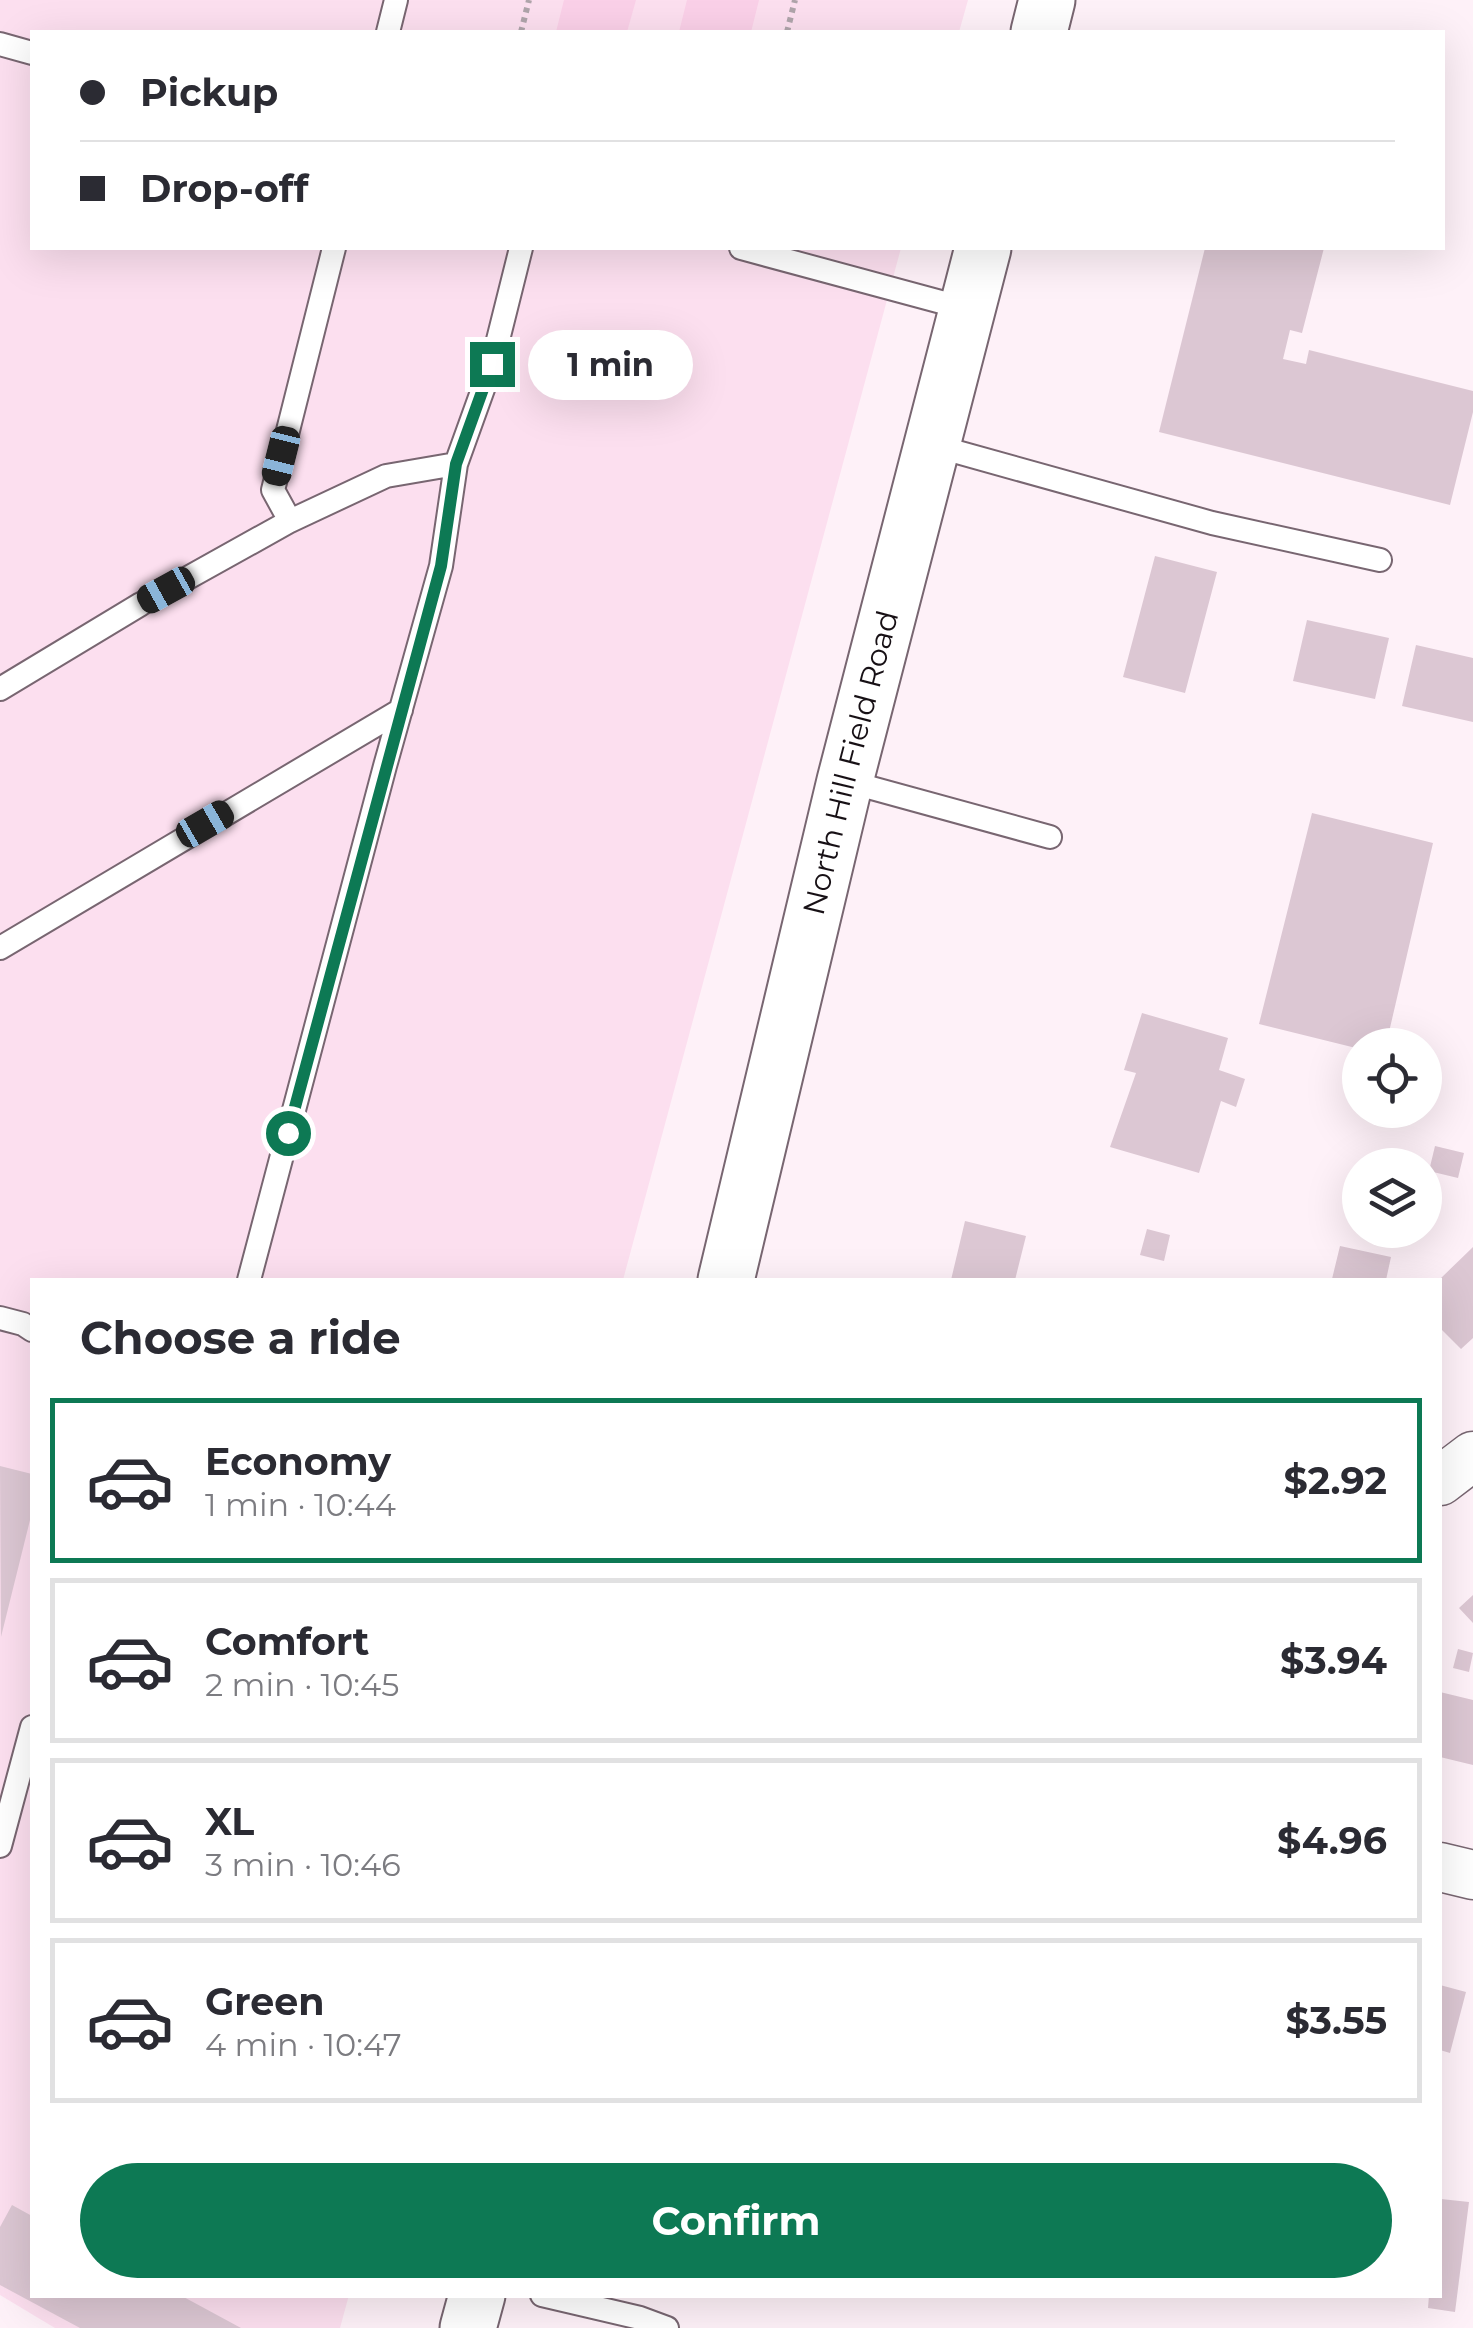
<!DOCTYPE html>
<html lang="en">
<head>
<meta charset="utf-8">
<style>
	:root { --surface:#fff; --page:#f2f2f3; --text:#2b2b33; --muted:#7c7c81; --line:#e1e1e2; --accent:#0d7954 }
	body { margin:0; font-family:Montserrat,sans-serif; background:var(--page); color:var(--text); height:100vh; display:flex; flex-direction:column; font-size:38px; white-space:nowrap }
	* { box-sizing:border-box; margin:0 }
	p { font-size:32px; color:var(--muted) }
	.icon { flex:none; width:55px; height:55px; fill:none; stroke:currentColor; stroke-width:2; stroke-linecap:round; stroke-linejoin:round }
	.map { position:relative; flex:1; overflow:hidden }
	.panel { position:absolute; left:30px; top:1278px; width:1412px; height:1020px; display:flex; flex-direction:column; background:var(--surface); border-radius:0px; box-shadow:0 10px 40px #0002 }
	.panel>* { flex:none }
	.top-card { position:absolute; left:30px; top:30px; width:1415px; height:220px; border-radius:0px; box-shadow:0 10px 40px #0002; display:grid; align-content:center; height:220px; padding:0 50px; background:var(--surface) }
	.controls { position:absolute; left:1342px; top:1028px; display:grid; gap:20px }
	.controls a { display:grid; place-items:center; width:100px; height:100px; border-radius:50%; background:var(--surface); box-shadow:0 10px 40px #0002; font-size:50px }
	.end { position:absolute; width:45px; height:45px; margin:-22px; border:12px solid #0d7954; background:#fff; box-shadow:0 0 0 5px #fff }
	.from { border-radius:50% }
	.bubble { position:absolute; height:70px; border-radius:35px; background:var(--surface); box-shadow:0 10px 40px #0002; font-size:32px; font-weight:700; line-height:70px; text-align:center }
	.car { position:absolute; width:30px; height:60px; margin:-30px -15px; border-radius:12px; box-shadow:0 0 8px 2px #0007; background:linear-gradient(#222 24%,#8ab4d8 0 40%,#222 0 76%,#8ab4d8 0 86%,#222 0) }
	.top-card b { display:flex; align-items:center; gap:35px; height:95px; font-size:38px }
	.top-card b+b { border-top:2px solid var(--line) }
	.top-card i { width:25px; height:25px; background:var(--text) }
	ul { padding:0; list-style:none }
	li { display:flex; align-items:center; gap:30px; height:165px; margin:0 20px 15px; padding:0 30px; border:5px solid var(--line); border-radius:0px }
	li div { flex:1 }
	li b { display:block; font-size:38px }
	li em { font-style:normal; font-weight:700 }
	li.active { border-color:var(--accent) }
	li>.icon { width:90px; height:90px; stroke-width:1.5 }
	h2 { padding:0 50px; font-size:45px; line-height:120px }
	.cta { display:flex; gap:20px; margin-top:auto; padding:20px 50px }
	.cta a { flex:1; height:115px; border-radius:60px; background:var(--accent); color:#fff; font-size:40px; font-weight:700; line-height:115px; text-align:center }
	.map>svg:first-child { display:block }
</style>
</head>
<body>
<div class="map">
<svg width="1473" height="2328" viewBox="0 0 1473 2328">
	<rect width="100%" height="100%" fill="#fef1f8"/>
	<path fill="#fcdfef" d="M 0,0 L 968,0 L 959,32 L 32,32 L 32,248 L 901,248 L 623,1280 L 32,1280 L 32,2295 L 349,2295 L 340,2328 L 55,2328 L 0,2295 Z"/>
	<path fill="#fad0e8" d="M 564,0 L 636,0 L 627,32 L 556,32 Z
		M 687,0 L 759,0 L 751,32 L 679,32 Z"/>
	<path fill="#dcc7d3" d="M 1205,248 L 1324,248 L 1302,333 L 1290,330 L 1283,359 L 1306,364 L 1309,350 L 1473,391 L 1473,412 L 1450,505 L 1159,432 Z
		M 1155,556 L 1217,572 L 1185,693 L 1123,677 Z
		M 1307,620 L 1389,638 L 1375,699 L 1293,681 Z
		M 1416,645 L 1473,658 L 1473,722 L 1402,706 Z
		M 1312,813 L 1433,843 L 1386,1045 L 1360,1045 L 1360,1049 L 1259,1024 Z
		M 1142,1013 L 1228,1038 L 1219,1070 L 1245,1079 L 1236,1107 L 1221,1101 L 1199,1173 L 1110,1147 L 1136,1073 L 1124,1070 Z
		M 1435,1146 L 1464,1153 L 1458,1178 L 1429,1171 Z
		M 965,1221 L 1026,1236 L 1015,1280 L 951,1280 Z
		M 1147,1229 L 1170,1235 L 1164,1261 L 1140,1255 Z
		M 1340,1246 L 1391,1257 L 1386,1280 L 1332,1279 Z
		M 1473,1247 L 1473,1338 L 1461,1349 L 1440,1328 L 1440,1279 Z
		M 0,1466 L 32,1474 L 32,1512 L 1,1637 Z
		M 1473,1595 L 1473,1623 L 1459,1608 Z
		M 1458,1649 L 1473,1653 L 1469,1672 L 1453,1668 Z
		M 1440,1692 L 1473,1700 L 1473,1765 L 1440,1757 Z
		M 1440,1985 L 1466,1992 L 1450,2053 L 1440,2050 Z
		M 1441,2199 L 1469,2202 L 1455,2312 L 1428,2308 L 1429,2295 L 1440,2295 Z
		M 12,2205 L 32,2216 L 32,2295 L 180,2295 L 241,2328 L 80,2328 L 0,2285 L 0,2227 Z"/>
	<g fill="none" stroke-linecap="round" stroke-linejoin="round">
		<defs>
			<path id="service" d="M 388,32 L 396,0
				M 0,44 L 32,53
				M 741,248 L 967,309
				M 932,445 L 1212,523 L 1380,560
				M 290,521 L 273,490 L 334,248
				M 0,689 L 141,604 L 290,521 L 386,476 L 456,464
				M 846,781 L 1050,837
				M 0,948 L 401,710
				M 249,1280 L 385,766 L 441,566 L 456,464 L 492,364 L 521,248
				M 0,1318 L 23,1324 L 32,1330
				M 0,1846 L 32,1727
				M 542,2295 L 640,2318 L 667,2328"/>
			<path id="minor" d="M 1440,1481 L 1473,1456
				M 1440,1867 L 1473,1875"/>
			<g id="primary">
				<path d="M 1039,32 L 1047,0"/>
				<path id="s1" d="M 726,1280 L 845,781 L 983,248"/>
				<path d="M 468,2328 L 477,2295"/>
			</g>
		</defs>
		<use href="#service" stroke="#786671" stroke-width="26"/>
		<use href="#minor" stroke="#786671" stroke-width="51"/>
		<use href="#primary" stroke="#786671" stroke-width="59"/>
		<path stroke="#afa4aa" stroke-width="6" stroke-dasharray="5 5" stroke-linecap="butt" d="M 521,32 L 529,0
			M 787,32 L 795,0"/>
		<use href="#service" stroke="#fff" stroke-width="22"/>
		<use href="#minor" stroke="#fff" stroke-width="48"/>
		<use href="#primary" stroke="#fff" stroke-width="55"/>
	</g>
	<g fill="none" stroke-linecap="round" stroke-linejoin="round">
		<path stroke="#0d7954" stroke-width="12" d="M 288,1133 L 441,566 L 456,464 L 492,364"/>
	</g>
	<g text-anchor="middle" stroke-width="8" stroke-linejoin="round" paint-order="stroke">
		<g font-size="30" fill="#171015" stroke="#fef1f8">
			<text dy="10" stroke="none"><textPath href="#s1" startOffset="532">North Hill Field Road</textPath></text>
		</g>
	</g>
</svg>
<div class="controls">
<a><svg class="icon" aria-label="locate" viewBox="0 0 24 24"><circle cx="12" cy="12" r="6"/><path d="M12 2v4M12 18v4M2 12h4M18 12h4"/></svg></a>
<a><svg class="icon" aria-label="layers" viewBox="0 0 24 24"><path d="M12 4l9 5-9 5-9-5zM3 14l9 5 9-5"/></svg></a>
</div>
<i class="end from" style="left:288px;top:1133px"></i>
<i class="end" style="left:492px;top:364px"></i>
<div class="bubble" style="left:528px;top:330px;width:165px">1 min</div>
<i class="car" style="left:281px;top:456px;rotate:194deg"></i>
<i class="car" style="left:166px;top:590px;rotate:241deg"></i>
<i class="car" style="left:205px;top:824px;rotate:60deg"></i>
<div class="top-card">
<b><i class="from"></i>Pickup</b>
<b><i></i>Drop-off</b>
</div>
<section class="panel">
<h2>Choose a ride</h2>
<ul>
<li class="active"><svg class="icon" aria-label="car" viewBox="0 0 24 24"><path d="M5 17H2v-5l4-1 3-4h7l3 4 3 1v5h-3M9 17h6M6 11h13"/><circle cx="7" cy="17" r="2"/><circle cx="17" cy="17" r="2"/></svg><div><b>Economy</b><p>1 min · 10:44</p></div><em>$2.92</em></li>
<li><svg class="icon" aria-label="car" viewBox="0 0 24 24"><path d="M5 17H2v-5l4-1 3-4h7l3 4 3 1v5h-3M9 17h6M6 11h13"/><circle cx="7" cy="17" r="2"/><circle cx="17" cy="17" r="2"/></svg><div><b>Comfort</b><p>2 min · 10:45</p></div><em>$3.94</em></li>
<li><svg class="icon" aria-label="car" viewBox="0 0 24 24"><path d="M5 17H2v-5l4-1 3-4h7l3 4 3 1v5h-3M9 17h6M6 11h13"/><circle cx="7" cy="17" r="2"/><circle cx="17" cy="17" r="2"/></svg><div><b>XL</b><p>3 min · 10:46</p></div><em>$4.96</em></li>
<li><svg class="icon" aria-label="car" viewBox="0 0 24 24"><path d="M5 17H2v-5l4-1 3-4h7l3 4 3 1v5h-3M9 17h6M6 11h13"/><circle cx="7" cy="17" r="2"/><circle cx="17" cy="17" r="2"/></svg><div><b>Green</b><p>4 min · 10:47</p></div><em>$3.55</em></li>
</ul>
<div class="cta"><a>Confirm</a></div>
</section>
</div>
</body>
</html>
